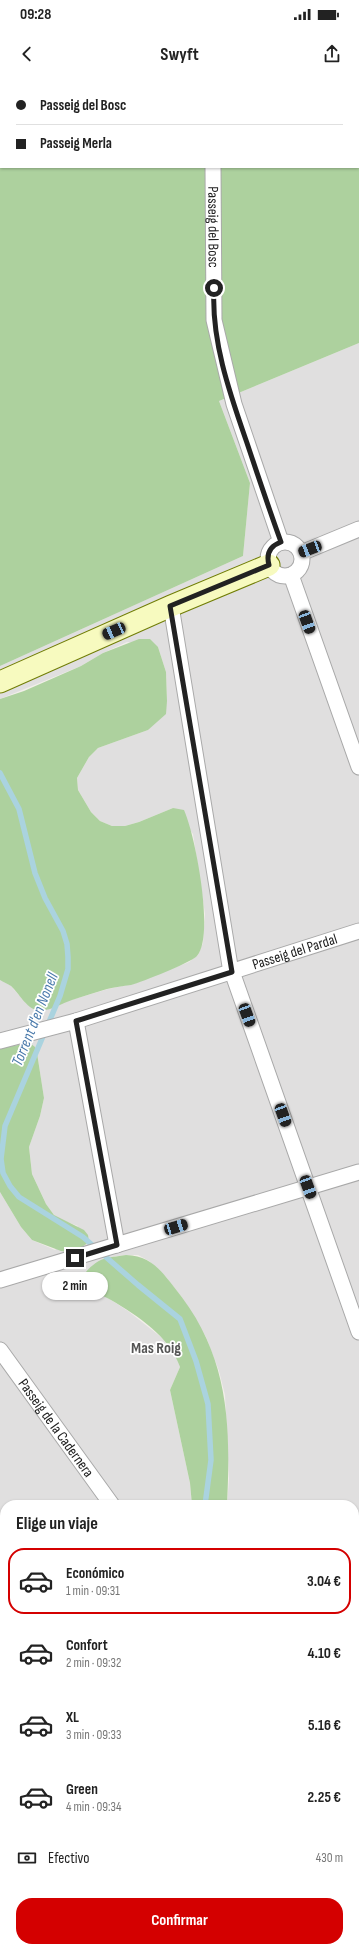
<!DOCTYPE html>
<html lang="es">
<head>
<meta charset="utf-8">
<style>
	:root { --surface:#fff; --page:#f6f6f6; --text:#222; --muted:#767676; --line:#e0e0e0; --accent:#d40000 }
	body { margin:0; font-family:"Sofia Sans Condensed",sans-serif; background:var(--page); color:var(--text); height:100vh; display:flex; flex-direction:column; font-size:15px; white-space:nowrap }
	* { box-sizing:border-box; margin:0 }
	p { font-size:13px; color:var(--muted) }
	.icon { flex:none; width:22px; height:22px; fill:none; stroke:currentColor; stroke-width:2; stroke-linecap:round; stroke-linejoin:round }
	.map { position:relative; flex:1; overflow:hidden }
	.drawer { position:absolute; left:0px; top:1420px; width:359px; height:452px; display:flex; flex-direction:column; background:var(--surface); border-radius:16px 16px 0 0; box-shadow:0 1px 3px #0004 }
	.drawer>* { flex:none }
	.hud { position:absolute; left:0px; top:0px; width:359px; height:88px; box-shadow:0 1px 3px #0004; display:grid; align-content:center; height:88px; padding:0 16px; background:var(--surface) }
	.end { position:absolute; width:18px; height:18px; margin:-9px; border:5px solid #222; background:#fff; box-shadow:0 0 0 2px #fff }
	.from { border-radius:50% }
	.bubble { position:absolute; height:28px; border-radius:14px; background:var(--surface); box-shadow:0 1px 3px #0004; font-size:13px; font-weight:700; line-height:28px; text-align:center }
	.car { position:absolute; width:12px; height:24px; margin:-12px -6px; border-radius:5px; box-shadow:0 0 3px 1px #0007; background:linear-gradient(#222 24%,#8ab4d8 0 40%,#222 0 76%,#8ab4d8 0 86%,#222 0) }
	.hud b { display:flex; align-items:center; gap:14px; height:38px; font-size:15px }
	.hud b+b { border-top:1px solid var(--line) }
	.hud i { width:10px; height:10px; background:var(--text) }
	ul { padding:0; list-style:none }
	li { display:flex; align-items:center; gap:12px; height:66px; margin:0 8px 6px; padding:0 8px; border:2px solid transparent; border-radius:16px }
	li div { flex:1 }
	li b { display:block; font-size:15px }
	li em { font-style:normal; font-weight:700 }
	li.selected { border-color:var(--accent) }
	li>.icon { width:36px; height:36px; stroke-width:1.5 }
	h2 { padding:0 16px; font-size:18px; line-height:48px }
	.pay { display:flex; align-items:center; gap:10px; height:44px; padding:0 16px; font-size:15px }
	.pay p { margin-inline-start:auto }
	.cta { display:flex; gap:8px; margin-top:auto; padding:8px 16px }
	.cta a { flex:1; height:46px; border-radius:16px; background:var(--accent); color:#fff; font-size:16px; font-weight:700; line-height:46px; text-align:center }
	.status { display:flex; justify-content:space-between; align-items:center; height:28px; padding:0 20px; background:var(--surface); direction:ltr }
	.status svg { height:11px; fill:currentColor }
	header { display:flex; justify-content:space-between; align-items:center; height:52px; padding:0 16px; background:var(--surface); font-size:18px; font-weight:700 }
	.map>svg:first-child { display:block }
</style>
</head>
<body>
<div class="status"><b>09:28</b><svg viewBox="0 0 49 12"><path d="M0 12V9h3v3zM5 12V6h3v6zM10 12V3h3v9zM15 12V0h3v12zM26 1h20v11H26zM47 4h2v5h-2z"/></svg></div>
<header><svg class="icon" aria-label="back" viewBox="0 0 24 24"><path d="M15 5l-7 7 7 7"/></svg>Swyft<svg class="icon" aria-label="share" viewBox="0 0 24 24"><path d="M12 15V3M7 8l5-5 5 5M5 13v7h14v-7"/></svg></header>
<div class="map">
<svg width="359" height="1872" viewBox="0 0 359 1872">
	<rect width="100%" height="100%" fill="#f2efe9"/>
	<path fill="#e0dfdf" d="M 359,263 L 359,1716 L 354,1712 L 354,1425 L 227,1425 L 229,1399 L 225,1315 L 219,1291 L 206,1257 L 181,1216 L 166,1197 L 149,1181 L 138,1175 L 126,1175 L 103,1178 L 108,1218 L 128,1231 L 161,1257 L 176,1275 L 180,1287 L 170,1310 L 190,1403 L 192,1425 L 5,1425 L 5,1867 L 274,1867 L 274,1872 L 0,1872 L 0,1112 L 21,1147 L 32,1160 L 55,1170 L 78,1146 L 59,1139 L 54,1135 L 46,1124 L 32,1094 L 29,1067 L 40,1036 L 44,1018 L 37,973 L 24,964 L 0,968 L 0,900 L 10,905 L 26,923 L 71,920 L 108,909 L 132,904 L 189,882 L 198,875 L 203,863 L 205,834 L 193,754 L 173,728 L 139,742 L 125,746 L 112,746 L 100,741 L 91,732 L 78,710 L 77,698 L 89,677 L 98,668 L 148,650 L 167,621 L 166,592 L 158,567 L 127,562 L 103,573 L 81,586 L 0,619 L 0,586 L 243,476 L 250,403 L 219,321 Z
		M 359,1847 L 359,1872 L 318,1872 L 324,1867 L 354,1867 L 354,1848 Z"/>
	<path fill="#add19e" fill-rule="evenodd" d="M 0,0 L 359,0 L 359,263 L 219,321 L 250,403 L 243,476 L 0,586 ZM 1,1 L 358,1 L 358,87 L 1,87 Z
		M 139,559 L 150,559 L 158,567 L 166,592 L 167,621 L 166,634 L 148,650 L 98,668 L 89,677 L 77,698 L 78,710 L 91,732 L 100,741 L 112,746 L 125,746 L 139,742 L 173,728 L 184,730 C 195,754 215,856 197,876 C 190,883 142,902 131,905 C 123,906 115,907 107,909 C 95,913 83,916 72,920 C 60,924 50,932 37,930 C 26,928 19,913 11,906 C 8,904 3,902 0,900 L 0,619 L 24,611 L 81,586 L 103,573 Z
		M 30,963 L 35,967 L 37,973 L 44,1018 L 40,1036 L 29,1067 L 32,1094 L 46,1124 L 54,1135 L 84,1150 L 88,1155 L 89,1162 L 79,1169 L 67,1172 L 61,1171 L 32,1160 L 21,1147 L 0,1112 L 0,968 Z
		M 126,1175 C 150,1176 160,1189 174,1207 C 229,1274 231,1342 227,1425 L 192,1425 L 190,1403 L 170,1310 L 180,1287 C 170,1257 138,1236 111,1220 C 104,1216 93,1213 88,1205 C 86,1202 86,1197 85,1193 C 99,1177 106,1178 126,1175 Z
		M 354,1712 L 359,1716 L 359,1847 L 354,1848 Z
		M 274,1867 L 324,1867 L 318,1872 L 274,1872 Z"/>
	<g fill="none" stroke-linecap="round" stroke-linejoin="round">
		<path stroke="#aad3df" stroke-width="5.5" d="M 0,693 L 19,729 L 35,793 L 45,818 L 63,851 L 67,864 L 68,877 L 68,889 L 60,916 L 5,1046 L 1,1079 L 3,1093 L 10,1106 L 19,1117 L 83,1157 L 138,1205 L 180,1239 L 196,1281 L 208,1324 L 211,1380 L 205,1425
			M 354,1771 L 359,1773"/>
		<defs>
			<g id="street">
				<path d="M 214,1 L 214,0"/>
				<path id="s1" d="M 213,87 L 214,240 L 234,324 L 281,462"/>
				<circle cx="285" cy="479" r="17"/>
				<path d="M 301,473 L 359,449"/>
				<path d="M 291,495 L 359,687"/>
				<path d="M 171,526 L 230,886 L 359,1252"/>
				<path d="M 76,941 L 117,1165"/>
				<path id="s2" d="M 0,961 L 76,941 L 359,851"/>
				<path d="M 0,1200 L 359,1092"/>
				<path id="s3" d="M 0,1270 L 112,1425"/>
				<path d="M 354,1538 L 359,1535"/>
				<path d="M 0,1570 L 5,1576"/>
				<path d="M 0,1807 L 5,1803"/>
				<path d="M 237,1867 L 240,1872"/>
			</g>
			<path id="secondary" d="M 0,602 L 171,526 L 269,485"/>
		</defs>
		<use href="#street" stroke="#a9a9a9" stroke-width="17"/>
		<use href="#secondary" stroke="#707d05" stroke-width="23"/>
		<use href="#street" stroke="#fff" stroke-width="15"/>
		<use href="#secondary" stroke="#f7fabf" stroke-width="21"/>
	</g>
	<g fill="none" stroke-linecap="round" stroke-linejoin="round">
		<path stroke="#222" stroke-width="5" d="M 75,1178 L 117,1165 L 76,941 L 232,892 L 170,526 L 269,485 C 266,474 270,466 281,462 C 269,429 258,396 247,363 C 230,314 211,261 214,208"/>
	</g>
	<g text-anchor="middle" stroke-width="3.5" stroke-linejoin="round" paint-order="stroke">
		<g font-size="15" fill="#222" stroke="#fff">
			<text dy="5" stroke="none"><textPath href="#s1" startOffset="60">Passeig del Bosc</textPath></text>
			<text dy="5" stroke="none"><textPath href="#s2" startOffset="308">Passeig del Pardal</textPath></text>
			<text dy="5" stroke="none"><textPath href="#s3" startOffset="96">Passeig de la Cadernera</textPath></text>
		</g>
		<g font-size="16" font-style="italic" fill="#4a7aab" stroke="#fff">
			<text transform="translate(34 939) rotate(-68)" y="6">Torrent d'en Nonell</text>
		</g>
		<g font-size="16" font-weight="bold" fill="#555" stroke="#fff">
			<text x="156" y="1273">Mas Roig</text>
		</g>
	</g>
</svg>
<i class="end from" style="left:214px;top:208px"></i>
<i class="end" style="left:75px;top:1178px"></i>
<div class="bubble" style="left:42px;top:1192px;width:66px">2 min</div>
<i class="car" style="left:310px;top:469px;rotate:249deg"></i>
<i class="car" style="left:307px;top:542px;rotate:160deg"></i>
<i class="car" style="left:114px;top:551px;rotate:246deg"></i>
<i class="car" style="left:247px;top:935px;rotate:160deg"></i>
<i class="car" style="left:283px;top:1035px;rotate:160deg"></i>
<i class="car" style="left:308px;top:1107px;rotate:160deg"></i>
<i class="car" style="left:176px;top:1147px;rotate:73deg"></i>
<div class="hud">
<b><i class="from"></i>Passeig del Bosc</b>
<b><i></i>Passeig Merla</b>
</div>
<section class="drawer">
<h2>Elige un viaje</h2>
<ul>
<li class="selected"><svg class="icon" aria-label="car" viewBox="0 0 24 24"><path d="M5 17H2v-5l4-1 3-4h7l3 4 3 1v5h-3M9 17h6M6 11h13"/><circle cx="7" cy="17" r="2"/><circle cx="17" cy="17" r="2"/></svg><div><b>Económico</b><p>1 min · 09:31</p></div><em>3.04 €</em></li>
<li><svg class="icon" aria-label="car" viewBox="0 0 24 24"><path d="M5 17H2v-5l4-1 3-4h7l3 4 3 1v5h-3M9 17h6M6 11h13"/><circle cx="7" cy="17" r="2"/><circle cx="17" cy="17" r="2"/></svg><div><b>Confort</b><p>2 min · 09:32</p></div><em>4.10 €</em></li>
<li><svg class="icon" aria-label="car" viewBox="0 0 24 24"><path d="M5 17H2v-5l4-1 3-4h7l3 4 3 1v5h-3M9 17h6M6 11h13"/><circle cx="7" cy="17" r="2"/><circle cx="17" cy="17" r="2"/></svg><div><b>XL</b><p>3 min · 09:33</p></div><em>5.16 €</em></li>
<li><svg class="icon" aria-label="car" viewBox="0 0 24 24"><path d="M5 17H2v-5l4-1 3-4h7l3 4 3 1v5h-3M9 17h6M6 11h13"/><circle cx="7" cy="17" r="2"/><circle cx="17" cy="17" r="2"/></svg><div><b>Green</b><p>4 min · 09:34</p></div><em>2.25 €</em></li>
</ul>
<div class="pay"><svg class="icon" aria-label="cash" viewBox="0 0 24 24"><path d="M3 7h18v10H3z"/><circle cx="12" cy="12" r="2"/></svg>Efectivo<p>430 m</p></div>
<div class="cta"><a>Confirmar</a></div>
</section>
</div>
</body>
</html>
